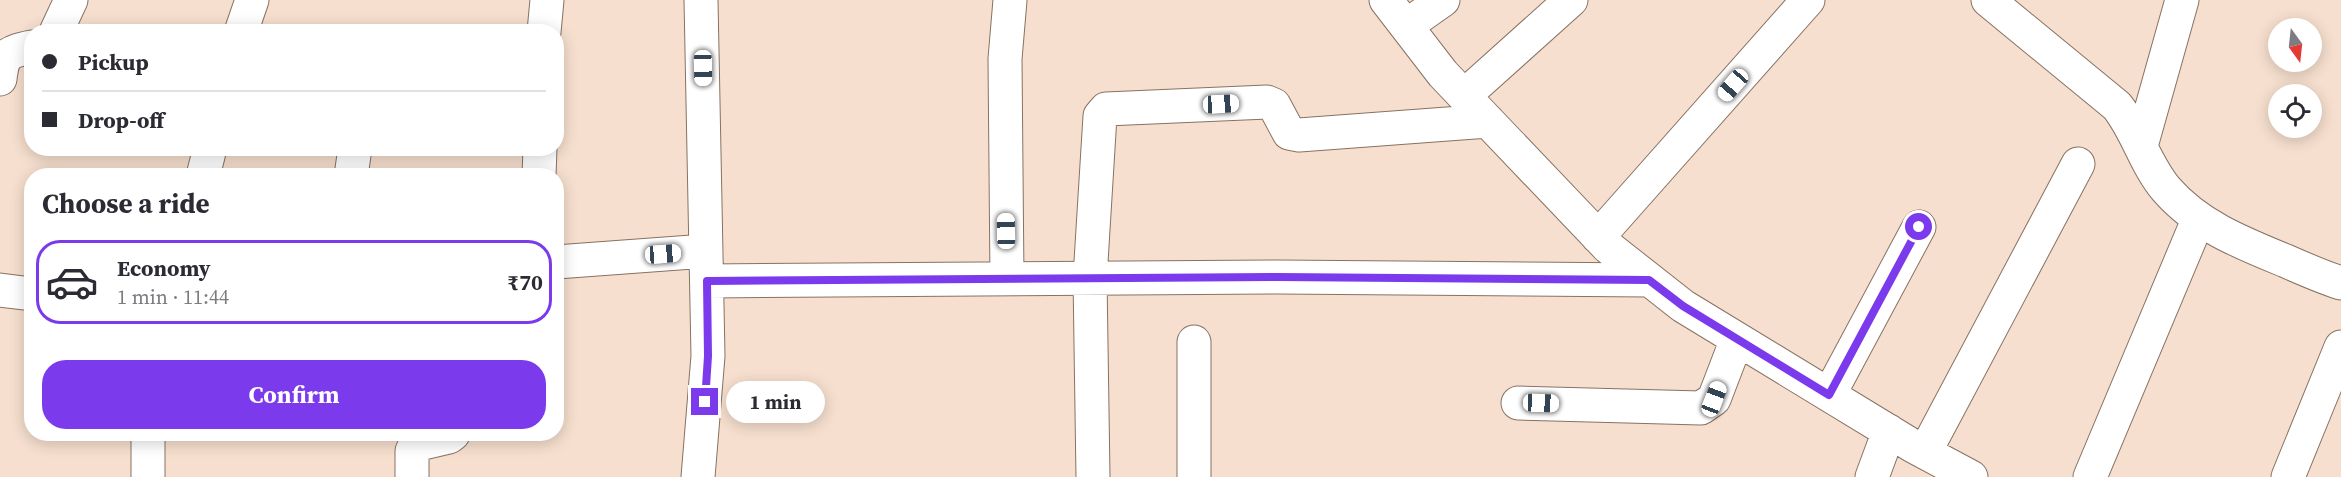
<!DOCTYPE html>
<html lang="en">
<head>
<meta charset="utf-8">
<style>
	:root { --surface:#fff; --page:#f7f7f7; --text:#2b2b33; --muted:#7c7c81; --line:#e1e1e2; --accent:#7c3aed }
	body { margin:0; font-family:"Source Serif 4",serif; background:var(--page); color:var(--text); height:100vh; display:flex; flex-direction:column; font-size:22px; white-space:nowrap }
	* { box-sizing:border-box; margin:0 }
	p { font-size:20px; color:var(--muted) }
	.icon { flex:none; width:33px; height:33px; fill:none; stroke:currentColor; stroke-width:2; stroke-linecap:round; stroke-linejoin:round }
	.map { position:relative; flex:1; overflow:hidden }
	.drawer { position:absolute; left:24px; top:168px; width:540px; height:273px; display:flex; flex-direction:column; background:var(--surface); border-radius:24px; box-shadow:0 3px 15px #0003 }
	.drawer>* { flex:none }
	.banner { position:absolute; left:24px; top:24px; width:540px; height:132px; border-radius:24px; box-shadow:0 3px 15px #0003; display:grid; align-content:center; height:132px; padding:0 18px; background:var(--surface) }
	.needle { width:39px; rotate:165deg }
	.fabs { position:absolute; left:2268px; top:18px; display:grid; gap:12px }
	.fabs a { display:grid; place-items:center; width:54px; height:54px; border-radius:50%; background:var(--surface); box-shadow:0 3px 15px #0003; font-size:30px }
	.end { position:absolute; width:27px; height:27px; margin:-14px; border:8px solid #7c3aed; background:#fff; box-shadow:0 0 0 3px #fff }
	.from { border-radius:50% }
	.bubble { position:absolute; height:42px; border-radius:21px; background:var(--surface); box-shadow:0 3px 15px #0003; font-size:20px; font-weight:700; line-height:42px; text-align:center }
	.car { position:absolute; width:18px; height:36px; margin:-18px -9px; border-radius:8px; box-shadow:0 0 4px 2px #0007; background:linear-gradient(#fff 24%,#345 0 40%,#fff 0 76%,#345 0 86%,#fff 0) }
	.banner b { display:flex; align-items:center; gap:21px; height:57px; font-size:22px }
	.banner b+b { border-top:2px solid var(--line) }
	.banner i { width:15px; height:15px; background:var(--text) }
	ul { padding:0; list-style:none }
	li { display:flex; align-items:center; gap:18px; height:84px; margin:0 12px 9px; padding:0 6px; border:3px solid transparent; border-radius:24px }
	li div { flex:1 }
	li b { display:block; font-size:22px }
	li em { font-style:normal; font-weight:700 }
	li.on { border-color:var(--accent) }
	li>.icon { width:54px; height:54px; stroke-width:1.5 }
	h2 { padding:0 18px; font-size:27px; line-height:72px }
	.action { display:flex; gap:12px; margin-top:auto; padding:12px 18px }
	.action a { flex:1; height:69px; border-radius:24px; background:var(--accent); color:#fff; font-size:24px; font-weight:700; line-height:69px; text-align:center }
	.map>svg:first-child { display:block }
</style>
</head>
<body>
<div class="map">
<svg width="2341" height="477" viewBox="0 0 2341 477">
	<rect width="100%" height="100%" fill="#f6dfce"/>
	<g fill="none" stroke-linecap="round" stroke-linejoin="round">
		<defs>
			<path id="street" d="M 1386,0 L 1443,74 L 1608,247 L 1683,306 L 1913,446 L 1971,477
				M 1988,0 L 2117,106 C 2137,131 2145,164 2166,189 C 2198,226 2242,243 2286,261 C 2304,269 2322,277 2341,283
				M 1406,26 L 1443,0
				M 56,32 L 71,0
				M 241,32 L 252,0
				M 544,32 L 547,0
				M 0,79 C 3,54 7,52 32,47
				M 1464,96 L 1571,0
				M 2141,146 L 2182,0
				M 203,176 L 210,148
				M 351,176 L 355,148
				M 539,176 L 540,148
				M 1598,237 L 1808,0
				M 556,262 L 706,251
				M 1007,279 L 1005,59 L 1010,0
				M 707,281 L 1278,277 L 1649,280
				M 0,290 L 32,294
				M 1829,395 L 1919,227
				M 1518,403 L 1701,408 L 1714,399 L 1737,339
				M 148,434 L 148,477
				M 1925,452 L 2078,164
				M 412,477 L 412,451 L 415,445 L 449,437 L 453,434
				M 698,477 L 708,356 L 701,0
				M 1093,477 L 1090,278 L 1100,116 L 1106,109 L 1267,102 L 1274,105 L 1289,133 L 1299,135 L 1488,121
				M 1194,477 L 1194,342
				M 1872,477 L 1889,431
				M 2090,477 L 2198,220
				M 2288,477 L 2341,347"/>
		</defs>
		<use href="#street" stroke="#877263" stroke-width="35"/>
		<use href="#street" stroke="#fff" stroke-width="33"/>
	</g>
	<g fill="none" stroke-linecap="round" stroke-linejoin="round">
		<path stroke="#7c3aed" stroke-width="8" d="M 705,402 L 708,356 L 707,281 L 1278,277 L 1649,280 L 1683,306 L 1829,395 L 1919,227"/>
	</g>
</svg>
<div class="fabs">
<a><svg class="needle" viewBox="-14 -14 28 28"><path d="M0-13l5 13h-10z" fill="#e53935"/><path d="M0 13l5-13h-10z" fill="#7c7c81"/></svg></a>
<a><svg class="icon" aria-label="locate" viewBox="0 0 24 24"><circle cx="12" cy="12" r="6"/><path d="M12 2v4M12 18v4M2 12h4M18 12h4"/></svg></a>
</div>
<i class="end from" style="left:1919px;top:227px"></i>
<i class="end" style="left:705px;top:402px"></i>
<div class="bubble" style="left:726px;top:381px;width:99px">1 min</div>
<i class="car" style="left:703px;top:68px;rotate:179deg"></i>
<i class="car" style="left:1733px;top:85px;rotate:221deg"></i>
<i class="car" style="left:1221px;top:104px;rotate:87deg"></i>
<i class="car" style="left:1006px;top:231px;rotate:359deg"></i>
<i class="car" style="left:663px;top:254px;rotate:86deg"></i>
<i class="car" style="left:1714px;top:399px;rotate:21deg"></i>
<i class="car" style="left:1541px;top:403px;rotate:92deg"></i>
<div class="banner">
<b><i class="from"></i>Pickup</b>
<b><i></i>Drop-off</b>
</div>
<section class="drawer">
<h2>Choose a ride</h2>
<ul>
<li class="on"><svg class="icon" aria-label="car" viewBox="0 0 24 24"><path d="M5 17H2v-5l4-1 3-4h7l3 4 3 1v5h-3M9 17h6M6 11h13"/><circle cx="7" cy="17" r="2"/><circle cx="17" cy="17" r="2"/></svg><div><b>Economy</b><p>1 min · 11:44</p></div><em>₹70</em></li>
</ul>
<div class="action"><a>Confirm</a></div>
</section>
</div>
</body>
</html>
